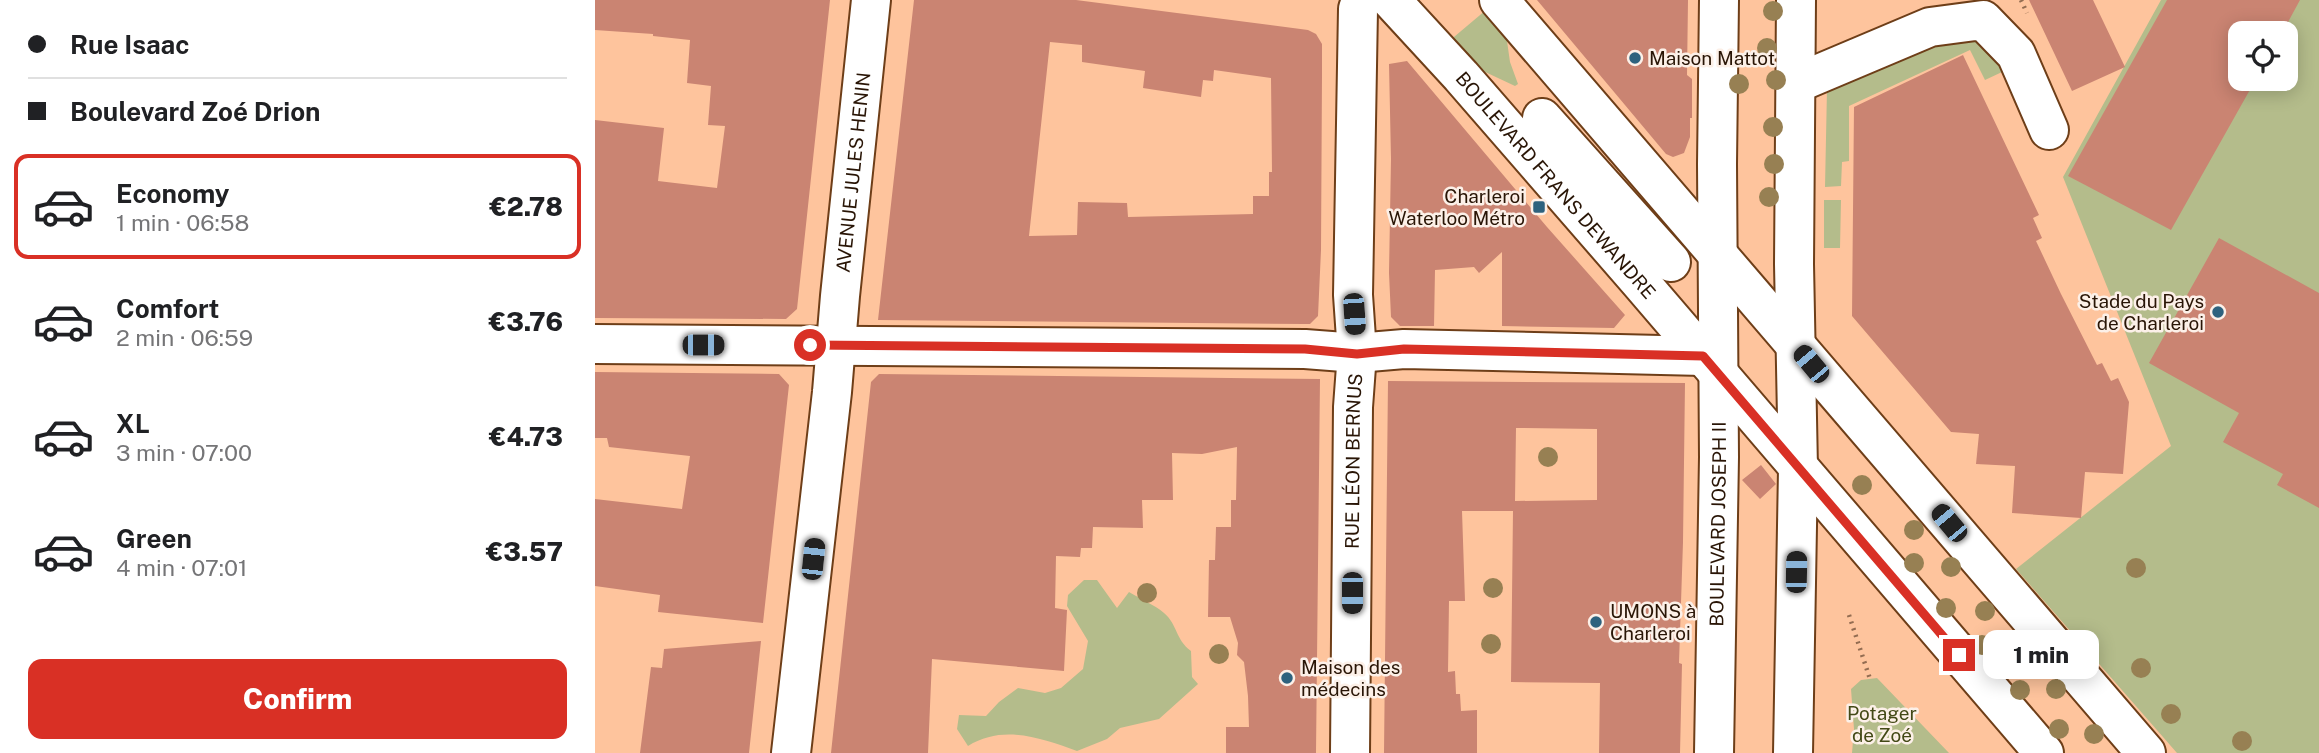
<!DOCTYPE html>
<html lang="en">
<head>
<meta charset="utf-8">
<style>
	:root { --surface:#fff; --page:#f2f2f2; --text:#202124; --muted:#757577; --line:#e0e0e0; --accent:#d93025 }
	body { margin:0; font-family:"Public Sans",sans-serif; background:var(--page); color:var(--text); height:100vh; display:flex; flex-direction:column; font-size:26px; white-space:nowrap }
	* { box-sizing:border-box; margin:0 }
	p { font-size:23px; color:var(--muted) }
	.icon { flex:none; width:38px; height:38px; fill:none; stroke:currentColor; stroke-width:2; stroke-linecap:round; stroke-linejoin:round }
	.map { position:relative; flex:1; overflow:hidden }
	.drawer { display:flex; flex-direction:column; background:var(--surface); width:595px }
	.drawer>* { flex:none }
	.guide { display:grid; align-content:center; height:154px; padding:0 28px; background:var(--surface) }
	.fabs { position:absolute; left:1633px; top:21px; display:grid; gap:14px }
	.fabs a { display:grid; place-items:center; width:70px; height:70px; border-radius:14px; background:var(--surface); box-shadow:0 4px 18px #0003; font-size:35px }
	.end { position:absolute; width:32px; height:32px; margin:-16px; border:9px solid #d93025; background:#fff; box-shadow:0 0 0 4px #fff }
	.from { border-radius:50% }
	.bubble { position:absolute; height:49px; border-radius:14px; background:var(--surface); box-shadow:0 4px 18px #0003; font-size:23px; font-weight:800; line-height:49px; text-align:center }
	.car { position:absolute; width:21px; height:42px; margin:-21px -10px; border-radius:9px; box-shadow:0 0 5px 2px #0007; background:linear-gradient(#222 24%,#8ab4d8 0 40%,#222 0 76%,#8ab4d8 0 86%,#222 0) }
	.guide b { display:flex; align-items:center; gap:24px; height:66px; font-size:26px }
	.guide b+b { border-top:2px solid var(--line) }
	.guide i { width:18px; height:18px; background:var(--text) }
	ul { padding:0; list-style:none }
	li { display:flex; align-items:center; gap:21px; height:105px; margin:0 14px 10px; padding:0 14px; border:4px solid transparent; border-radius:14px }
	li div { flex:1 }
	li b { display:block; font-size:26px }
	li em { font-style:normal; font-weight:800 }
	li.on { border-color:var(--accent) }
	li>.icon { width:63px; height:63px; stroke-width:1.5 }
	.button { display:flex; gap:14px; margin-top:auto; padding:14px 28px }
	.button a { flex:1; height:80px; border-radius:14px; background:var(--accent); color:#fff; font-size:28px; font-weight:800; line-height:80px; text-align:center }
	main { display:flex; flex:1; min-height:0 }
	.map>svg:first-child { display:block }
</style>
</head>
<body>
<main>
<section class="drawer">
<div class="guide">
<b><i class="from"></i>Rue Isaac</b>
<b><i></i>Boulevard Zoé Drion</b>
</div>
<ul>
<li class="on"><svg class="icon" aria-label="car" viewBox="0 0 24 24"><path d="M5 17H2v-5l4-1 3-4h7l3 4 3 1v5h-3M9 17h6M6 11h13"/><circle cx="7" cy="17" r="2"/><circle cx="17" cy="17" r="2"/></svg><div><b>Economy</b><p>1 min · 06:58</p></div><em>€2.78</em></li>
<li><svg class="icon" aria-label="car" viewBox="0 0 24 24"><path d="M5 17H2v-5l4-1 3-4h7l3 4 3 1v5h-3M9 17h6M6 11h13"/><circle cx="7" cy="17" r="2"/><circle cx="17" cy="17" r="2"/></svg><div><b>Comfort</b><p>2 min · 06:59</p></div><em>€3.76</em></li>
<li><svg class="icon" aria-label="car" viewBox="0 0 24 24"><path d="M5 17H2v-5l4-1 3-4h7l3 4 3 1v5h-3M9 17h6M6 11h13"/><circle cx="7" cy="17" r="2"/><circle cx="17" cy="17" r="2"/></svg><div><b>XL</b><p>3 min · 07:00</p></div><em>€4.73</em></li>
<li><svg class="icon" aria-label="car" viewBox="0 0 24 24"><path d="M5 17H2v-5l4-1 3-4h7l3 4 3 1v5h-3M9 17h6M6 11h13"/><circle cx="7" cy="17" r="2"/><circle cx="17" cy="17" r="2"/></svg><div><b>Green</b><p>4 min · 07:01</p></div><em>€3.57</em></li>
</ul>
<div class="button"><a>Confirm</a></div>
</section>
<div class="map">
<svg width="1724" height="753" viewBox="0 0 1724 753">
	<rect width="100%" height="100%" fill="#fec49d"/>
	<path fill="#b4bc8b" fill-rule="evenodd" d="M 1566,0 L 1724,0 L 1724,753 L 1582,753 L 1421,569 L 1576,446 L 1468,177 ZM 1645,33 L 1690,33 L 1690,79 L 1645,79 Z
		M 891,10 L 911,34 L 915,62 L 923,84 L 920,86 L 871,63 L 853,42 Z
		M 1371,26 L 1408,60 L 1407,72 L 1390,80 L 1375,50 L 1254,106 L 1254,161 L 1247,162 L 1246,186 L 1230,187 L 1232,89 Z
		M 1229,200 L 1246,200 L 1245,248 L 1229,248 Z
		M 489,580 L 502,580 L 522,608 L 534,592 C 545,599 560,605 569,613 C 583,625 580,639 596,651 L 597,677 L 603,684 L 564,719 L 525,728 L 512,739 L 482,751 C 446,738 408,724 373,746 L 362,729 L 364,715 L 391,716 L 404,702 L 423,688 L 450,693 L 466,688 L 488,669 L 493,641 L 472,606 L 473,595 Z
		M 1282,678 L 1354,753 L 1257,753 L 1259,729 L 1256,689 L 1266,680 Z"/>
	<path fill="#ca8472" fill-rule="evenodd" d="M 0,0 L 235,0 L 202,309 L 191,319 L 0,318 L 0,120 L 69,128 L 63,181 L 122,188 L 130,126 L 113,125 L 116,86 L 92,83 L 95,40 L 58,36 L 58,34 L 0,30 Z
		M 319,0 L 481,0 L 713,30 L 721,34 L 727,44 L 727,74 L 726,250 L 723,316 L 715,324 L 709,324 L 283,320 ZM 455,42 L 487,45 L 487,62 L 550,71 L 548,88 L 606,97 L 608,80 L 618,81 L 619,70 L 676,78 L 677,172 L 674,172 L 674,196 L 658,196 L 658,214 L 533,217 L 532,203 L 483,202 L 482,235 L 434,236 Z
		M 942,0 L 1093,0 L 1092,75 L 1097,79 L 1097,118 L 1095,118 L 1095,137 L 1089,153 L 1078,157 L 1071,154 Z
		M 1434,0 L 1498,0 L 1530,67 L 1477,91 Z
		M 1572,0 L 1705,0 L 1687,33 L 1645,33 L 1645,79 L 1661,79 L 1576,230 L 1473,176 Z
		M 1368,55 L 1444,215 L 1438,218 L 1447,238 L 1441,241 L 1466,294 L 1502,365 L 1507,363 L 1516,381 L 1523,378 L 1534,402 L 1528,474 L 1490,472 L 1486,518 L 1417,513 L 1420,466 L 1381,464 L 1384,434 L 1356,432 L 1257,316 L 1259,107 Z
		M 812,61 L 952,227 L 1030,315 L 1019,328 L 907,326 L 907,252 L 884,273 L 879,267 L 840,270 L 839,326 L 805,326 L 796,317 L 794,273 L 796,159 L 794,64 Z
		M 1624,238 L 1724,293 L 1724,508 L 1682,485 L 1688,474 L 1628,442 L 1644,413 L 1554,363 Z
		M 0,372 L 184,374 L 194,385 L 168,623 L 63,612 L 65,595 L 0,586 L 0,499 L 87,509 L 95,456 L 14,447 L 12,438 L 0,438 Z
		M 284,374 L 725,379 L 721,753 L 631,753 L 631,727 L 654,727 L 653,696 L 649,662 L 642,655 L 643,643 L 635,617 L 613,617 L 614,560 L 620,560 L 621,527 L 636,527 L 636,500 L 641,500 L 642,447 L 607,454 L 577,453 L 578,500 L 547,500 L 548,528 L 498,527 L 497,548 L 486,548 L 485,557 L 461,556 L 460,608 L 472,610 L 469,671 L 337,659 L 333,753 L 236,753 L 276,382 Z
		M 793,381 L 1090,383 L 1088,542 L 1084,663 L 1087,664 L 1085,753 L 1004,753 L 1005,683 L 916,682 L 918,511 L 867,511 L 870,601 L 854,601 L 853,672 L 860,671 L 861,694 L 865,694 L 866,711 L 882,710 L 882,753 L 789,753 ZM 921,428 L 1002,429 L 1002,500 L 920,501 Z
		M 1166,465 L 1181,484 L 1165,499 L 1147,480 Z
		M 166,641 L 154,753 L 45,753 L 56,667 L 67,668 L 69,649 Z"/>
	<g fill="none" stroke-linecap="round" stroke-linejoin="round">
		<defs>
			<g id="minor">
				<path d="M 1200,84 L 1335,27 L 1388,20 L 1421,54 L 1454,130"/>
				<path d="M 947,118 L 1076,262"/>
				<path d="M 0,344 L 710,349 L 762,353 L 809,349 L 1108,356"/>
				<path id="s1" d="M 196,753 L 237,392 L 245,296 L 276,0"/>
				<path id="s2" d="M 755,753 L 758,407 L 762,353 L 758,295 L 763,9 L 766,0"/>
				<path id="s3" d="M 1119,753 L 1124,457 L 1122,164 L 1124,0"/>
				<path d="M 1198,753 L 1203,469 L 1199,264 L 1201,0"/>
			</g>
			<g id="major">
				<path id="s4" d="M 796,0 L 866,76 L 1045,282 L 1449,753"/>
				<path d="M 904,0 L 1551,753"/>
			</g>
		</defs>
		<use href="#minor" stroke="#6e3e18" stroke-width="42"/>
		<use href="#major" stroke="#6e3e18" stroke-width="42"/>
		<path stroke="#936c51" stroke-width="4.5" stroke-dasharray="2 5" stroke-linecap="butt" d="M 1426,0 L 1432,13
			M 1254,615 L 1275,679"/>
		<use href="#minor" stroke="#fff" stroke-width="38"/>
		<use href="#major" stroke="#fff" stroke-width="38"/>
	</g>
	<g fill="#978053">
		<circle cx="1178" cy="11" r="10"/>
		<circle cx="1172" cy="48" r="10"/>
		<circle cx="1181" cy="80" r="10"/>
		<circle cx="1144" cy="84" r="10"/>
		<circle cx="1178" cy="127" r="10"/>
		<circle cx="1179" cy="164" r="10"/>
		<circle cx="1174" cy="197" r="10"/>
		<circle cx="953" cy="457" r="10"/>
		<circle cx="1267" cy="485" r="10"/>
		<circle cx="1319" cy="530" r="10"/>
		<circle cx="1319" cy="563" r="10"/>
		<circle cx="1356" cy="567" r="10"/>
		<circle cx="1541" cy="568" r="10"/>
		<circle cx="898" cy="588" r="10"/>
		<circle cx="552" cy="593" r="10"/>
		<circle cx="1351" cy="608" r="10"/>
		<circle cx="1390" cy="611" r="10"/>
		<circle cx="896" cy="644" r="10"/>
		<circle cx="1387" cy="645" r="10"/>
		<circle cx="1428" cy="652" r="10"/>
		<circle cx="624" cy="654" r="10"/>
		<circle cx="1546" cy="668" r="10"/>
		<circle cx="1461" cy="689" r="10"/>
		<circle cx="1425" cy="690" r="10"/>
		<circle cx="1576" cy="714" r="10"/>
		<circle cx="1464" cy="729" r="10"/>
		<circle cx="1499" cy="734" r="10"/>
		<circle cx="1647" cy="741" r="10"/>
	</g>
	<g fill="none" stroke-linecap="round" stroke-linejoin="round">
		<path stroke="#d93025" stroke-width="9" d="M 215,345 L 710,349 L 762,354 L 809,349 L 1108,356 L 1364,655"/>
	</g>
	<g fill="#2e627e" stroke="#fcf0e8" stroke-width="2.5">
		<circle cx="1040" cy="58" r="7"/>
		<rect x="937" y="200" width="14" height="14" rx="3.5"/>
		<circle cx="1623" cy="312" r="7"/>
		<circle cx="1001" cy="622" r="7"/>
		<circle cx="692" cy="678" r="7"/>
	</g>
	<g text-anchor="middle" stroke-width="5" stroke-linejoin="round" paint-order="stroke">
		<g font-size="19" fill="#291506" stroke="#fcf0e8" text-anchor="start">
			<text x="1054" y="65">Maison Mattot</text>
			<text x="930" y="203" text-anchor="end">Charleroi<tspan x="930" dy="22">Waterloo Métro</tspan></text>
			<text x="1609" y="308" text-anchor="end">Stade du Pays<tspan x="1609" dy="22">de Charleroi</tspan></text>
			<text x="1015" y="618">UMONS à<tspan x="1015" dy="22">Charleroi</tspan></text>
			<text x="706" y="674">Maison des<tspan x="706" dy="22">médecins</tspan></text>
		</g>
		<g font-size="19" fill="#291506" stroke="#fcf0e8">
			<text dy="7" stroke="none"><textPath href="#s1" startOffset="584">AVENUE JULES HENIN</textPath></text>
			<text dy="7" stroke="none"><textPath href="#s4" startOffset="248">BOULEVARD FRANS DEWANDRE</textPath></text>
			<text dy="7" stroke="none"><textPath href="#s2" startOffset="292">RUE LÉON BERNUS</textPath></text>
			<text dy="7" stroke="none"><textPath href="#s3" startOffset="229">BOULEVARD JOSEPH II</textPath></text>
		</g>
		<g font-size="19" fill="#434916" stroke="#fcf0e8">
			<text x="1287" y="720">Potager<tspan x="1287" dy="22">de Zoé</tspan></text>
		</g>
	</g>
</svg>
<div class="fabs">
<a><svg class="icon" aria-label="locate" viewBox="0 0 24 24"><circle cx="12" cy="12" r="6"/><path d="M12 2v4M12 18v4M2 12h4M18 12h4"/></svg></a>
</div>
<i class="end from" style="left:215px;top:345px"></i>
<i class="end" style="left:1364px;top:655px"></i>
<div class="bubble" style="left:1388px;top:630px;width:116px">1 min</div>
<i class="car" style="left:759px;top:314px;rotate:176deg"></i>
<i class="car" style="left:108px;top:345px;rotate:90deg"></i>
<i class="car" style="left:1216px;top:364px;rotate:320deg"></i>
<i class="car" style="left:1354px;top:523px;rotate:320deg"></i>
<i class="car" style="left:218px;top:559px;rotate:6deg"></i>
<i class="car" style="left:1201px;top:572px;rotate:1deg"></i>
<i class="car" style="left:757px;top:593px;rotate:180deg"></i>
</div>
</main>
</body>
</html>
